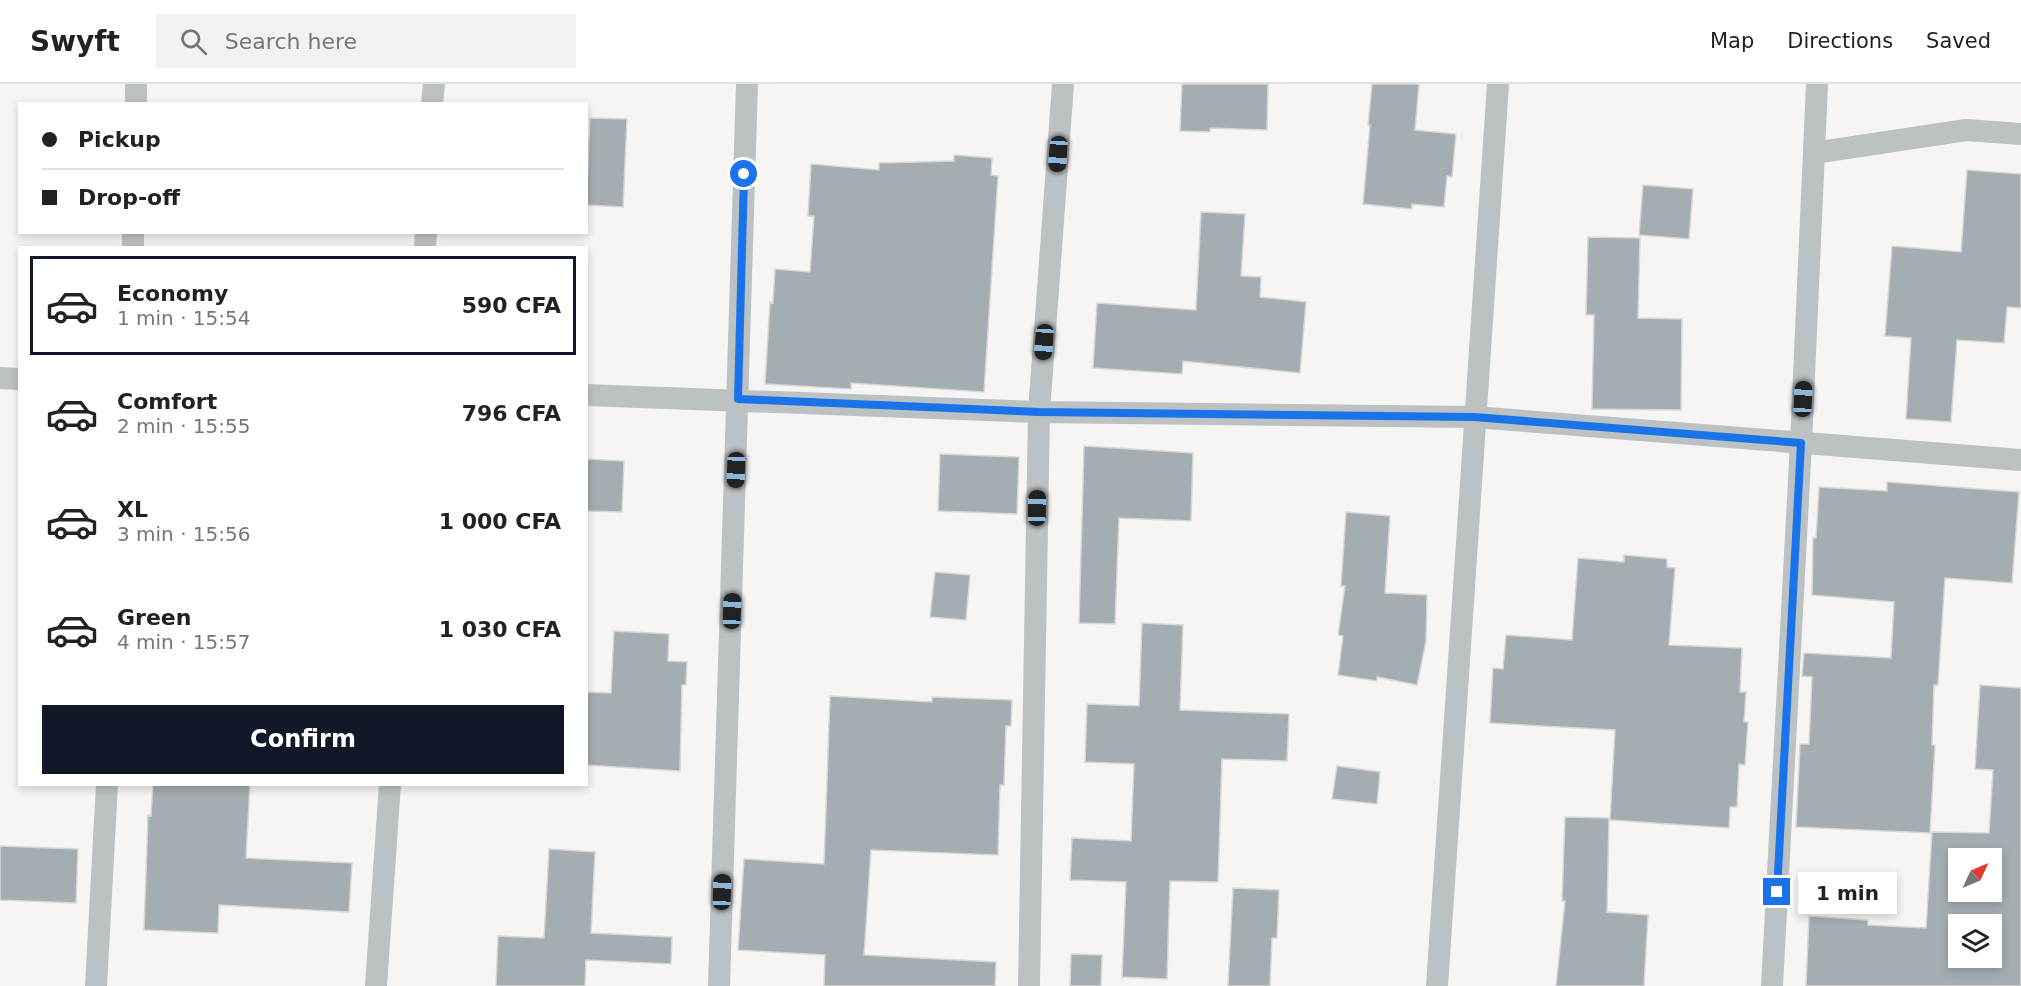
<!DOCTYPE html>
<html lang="en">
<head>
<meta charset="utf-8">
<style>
	:root { --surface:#fff; --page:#f2f2f2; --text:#222; --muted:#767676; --line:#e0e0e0; --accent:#111827 }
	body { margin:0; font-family:"DejaVu Sans",sans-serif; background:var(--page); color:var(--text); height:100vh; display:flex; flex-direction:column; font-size:22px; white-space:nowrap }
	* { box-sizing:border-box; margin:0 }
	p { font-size:20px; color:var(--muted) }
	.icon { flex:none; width:33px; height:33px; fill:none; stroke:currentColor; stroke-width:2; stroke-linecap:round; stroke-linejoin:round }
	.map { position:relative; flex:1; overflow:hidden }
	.side { position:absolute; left:18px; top:162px; width:570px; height:540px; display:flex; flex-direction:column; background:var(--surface); border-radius:0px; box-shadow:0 3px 9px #0003 }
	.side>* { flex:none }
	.guide { position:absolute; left:18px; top:18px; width:570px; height:132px; border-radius:0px; box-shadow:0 3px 9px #0003; display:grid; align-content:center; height:132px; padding:0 24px; background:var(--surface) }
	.needle { width:39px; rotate:46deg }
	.controls { position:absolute; left:1948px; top:764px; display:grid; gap:12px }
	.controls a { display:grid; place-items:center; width:54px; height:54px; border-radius:0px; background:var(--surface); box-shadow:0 3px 9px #0003; font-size:30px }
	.end { position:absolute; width:27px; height:27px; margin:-14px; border:8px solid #1a73e8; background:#fff; box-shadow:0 0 0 3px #fff }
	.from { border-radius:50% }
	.bubble { position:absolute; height:42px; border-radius:0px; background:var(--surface); box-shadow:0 3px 9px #0003; font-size:20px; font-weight:700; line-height:42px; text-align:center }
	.car { position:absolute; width:18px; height:36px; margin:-18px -9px; border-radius:8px; box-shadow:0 0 4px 2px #0007; background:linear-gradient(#222 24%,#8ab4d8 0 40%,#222 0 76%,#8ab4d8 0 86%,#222 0) }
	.guide b { display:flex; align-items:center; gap:21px; height:57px; font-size:22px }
	.guide b+b { border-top:2px solid var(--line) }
	.guide i { width:15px; height:15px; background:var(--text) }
	ul { padding:10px 0 0; list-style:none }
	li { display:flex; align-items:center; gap:18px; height:99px; margin:0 12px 9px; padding:0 12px; border:3px solid transparent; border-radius:0px }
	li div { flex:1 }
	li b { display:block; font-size:22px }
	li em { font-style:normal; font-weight:700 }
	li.active { border-color:var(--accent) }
	li>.icon { width:54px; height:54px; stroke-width:1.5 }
	.cta { display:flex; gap:12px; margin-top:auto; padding:12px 24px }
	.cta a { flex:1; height:69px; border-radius:0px; background:var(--accent); color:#fff; font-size:24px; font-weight:700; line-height:69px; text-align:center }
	header { display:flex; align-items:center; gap:36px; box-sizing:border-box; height:84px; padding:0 30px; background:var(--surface); border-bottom:2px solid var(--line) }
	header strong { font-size:28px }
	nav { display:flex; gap:33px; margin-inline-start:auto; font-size:21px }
	.search { width:420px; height:54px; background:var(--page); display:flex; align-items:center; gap:15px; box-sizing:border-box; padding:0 21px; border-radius:0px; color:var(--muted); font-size:22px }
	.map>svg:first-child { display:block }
</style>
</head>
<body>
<header>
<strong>Swyft</strong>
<div class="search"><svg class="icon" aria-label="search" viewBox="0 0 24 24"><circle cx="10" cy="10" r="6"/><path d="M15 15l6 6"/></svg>Search here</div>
<nav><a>Map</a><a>Directions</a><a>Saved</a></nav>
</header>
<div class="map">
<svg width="2021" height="902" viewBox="0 0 2021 902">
	<rect width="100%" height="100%" fill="#f6f5f3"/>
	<path fill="#a4adb2" stroke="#d7d7d5" stroke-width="1.5" fill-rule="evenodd" d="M 1182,0 L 1268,0 L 1267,46 L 1210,44 L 1210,48 L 1180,47 Z
		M 1372,0 L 1419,0 L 1415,46 L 1456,50 L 1452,93 L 1447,92 L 1444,123 L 1412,120 L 1412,125 L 1363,120 L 1370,41 L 1368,41 Z
		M 590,34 L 627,35 L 623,123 L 586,121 Z
		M 954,71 L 992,74 L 991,91 L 998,92 L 984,308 L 851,299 L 851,305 L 765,300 L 770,218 L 773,219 L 775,185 L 810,188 L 814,132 L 808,132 L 811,80 L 879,86 L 879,79 L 954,77 Z
		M 1967,86 L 2021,90 L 2021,224 L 2007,223 L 2004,259 L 1957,256 L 1951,338 L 1906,335 L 1911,254 L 1885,252 L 1892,162 L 1961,168 Z
		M 1643,101 L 1693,105 L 1689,155 L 1639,151 Z
		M 1201,128 L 1245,130 L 1241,192 L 1261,193 L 1260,213 L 1306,218 L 1300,289 L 1183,277 L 1182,290 L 1093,284 L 1097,219 L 1196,226 Z
		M 1588,153 L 1640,154 L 1638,234 L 1682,235 L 1681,326 L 1592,325 L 1594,231 L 1586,231 Z
		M 1084,362 L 1193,369 L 1191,437 L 1119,434 L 1115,540 L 1079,539 Z
		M 940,370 L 1019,373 L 1017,430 L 938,427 Z
		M 586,375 L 624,377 L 622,428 L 586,427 Z
		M 1887,398 L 2019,408 L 2012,499 L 1945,494 L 1938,601 L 1934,601 L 1932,661 L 1935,661 L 1930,749 L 1796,743 L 1800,660 L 1809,660 L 1812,593 L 1802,592 L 1804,569 L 1891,574 L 1894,518 L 1812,511 L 1813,454 L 1816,454 L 1819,403 L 1887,407 Z
		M 1346,428 L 1390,432 L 1385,509 L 1427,511 L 1426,557 L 1417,601 L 1377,593 L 1377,597 L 1338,591 L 1343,552 L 1338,551 L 1345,502 L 1341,502 Z
		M 1624,471 L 1667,475 L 1667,483 L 1675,484 L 1669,561 L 1742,564 L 1740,608 L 1746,608 L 1744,638 L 1748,638 L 1745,681 L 1739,680 L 1737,723 L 1730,723 L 1729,744 L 1610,736 L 1615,646 L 1490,639 L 1493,584 L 1503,585 L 1506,551 L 1572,556 L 1578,474 L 1624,478 Z
		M 935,488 L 970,491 L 966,536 L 930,533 Z
		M 1142,539 L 1183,541 L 1180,626 L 1289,630 L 1287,677 L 1222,675 L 1218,798 L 1170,797 L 1167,895 L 1122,893 L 1126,798 L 1070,796 L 1072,754 L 1131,757 L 1134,680 L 1085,678 L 1087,620 L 1139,622 Z
		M 614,547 L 669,550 L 668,577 L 687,578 L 686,601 L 682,601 L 680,687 L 586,681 L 586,608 L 611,609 Z
		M 1980,601 L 2021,604 L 2021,902 L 1806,902 L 1809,832 L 1868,836 L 1868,841 L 1926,844 L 1932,748 L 1989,749 L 1993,686 L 1975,685 ZM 1959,774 L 1992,774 L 1992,807 L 1959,807 ZM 1959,840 L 1992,840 L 1992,873 L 1959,873 Z
		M 830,612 L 932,618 L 932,613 L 1012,616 L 1011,642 L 1006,642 L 1004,701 L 1000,701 L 998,771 L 871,766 L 864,871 L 996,878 L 995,902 L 824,902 L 825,871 L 738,866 L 744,775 L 824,780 Z
		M 1337,682 L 1380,688 L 1377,720 L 1332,715 Z
		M 153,700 L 250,700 L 246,774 L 352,779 L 349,828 L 219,821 L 218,849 L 144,846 L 148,731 L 151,732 Z
		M 1565,733 L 1609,734 L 1607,828 L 1648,831 L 1644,902 L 1556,902 L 1565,817 L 1562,817 Z
		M 0,762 L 78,765 L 76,819 L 0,816 Z
		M 549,765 L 595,768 L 591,849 L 672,853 L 671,880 L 586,876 L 585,902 L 496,902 L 498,852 L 544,854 Z
		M 1233,804 L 1279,806 L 1277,854 L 1272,854 L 1270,902 L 1228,902 Z
		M 1071,870 L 1102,871 L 1101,902 L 1070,902 Z"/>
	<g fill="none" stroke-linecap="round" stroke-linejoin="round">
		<path stroke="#bcc1c4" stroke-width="22" d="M 136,20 L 136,0
			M 432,20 L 434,0
			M 1814,69 L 1966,46 L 2021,50
			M 133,164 L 133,148
			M 425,164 L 426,148
			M 0,294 L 20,295
			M 586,311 L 1039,328 L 1474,333 L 2021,376
			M 96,902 L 107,700
			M 376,902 L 390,700
			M 719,902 L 747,0
			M 1029,902 L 1039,328 L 1063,0
			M 1437,902 L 1498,0
			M 1772,902 L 1801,359 L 1817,0"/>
	</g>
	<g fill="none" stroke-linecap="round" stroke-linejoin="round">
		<path stroke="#1a73e8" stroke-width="8" d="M 744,90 L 738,315 L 1039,328 L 1474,333 L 1801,359 L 1777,808"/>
	</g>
</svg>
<div class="controls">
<a><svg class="needle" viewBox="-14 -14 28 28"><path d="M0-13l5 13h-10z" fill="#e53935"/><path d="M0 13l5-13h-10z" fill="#767676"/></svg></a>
<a><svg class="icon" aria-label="layers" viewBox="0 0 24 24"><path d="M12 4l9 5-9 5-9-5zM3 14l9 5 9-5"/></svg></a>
</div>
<i class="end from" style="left:744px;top:90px"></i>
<i class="end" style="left:1777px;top:808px"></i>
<div class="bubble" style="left:1798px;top:788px;width:99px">1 min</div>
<i class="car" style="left:1058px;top:70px;rotate:184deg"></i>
<i class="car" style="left:1044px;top:258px;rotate:184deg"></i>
<i class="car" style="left:1803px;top:315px;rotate:3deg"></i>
<i class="car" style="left:736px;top:386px;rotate:182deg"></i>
<i class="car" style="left:1037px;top:424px;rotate:1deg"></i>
<i class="car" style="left:732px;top:527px;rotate:2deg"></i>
<i class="car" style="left:722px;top:808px;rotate:2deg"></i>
<div class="guide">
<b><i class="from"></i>Pickup</b>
<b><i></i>Drop-off</b>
</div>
<section class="side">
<ul>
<li class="active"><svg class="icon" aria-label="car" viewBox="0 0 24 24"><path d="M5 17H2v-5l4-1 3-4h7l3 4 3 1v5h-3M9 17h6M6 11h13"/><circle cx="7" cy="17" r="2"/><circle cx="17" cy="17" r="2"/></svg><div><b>Economy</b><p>1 min · 15:54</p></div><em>590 CFA</em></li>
<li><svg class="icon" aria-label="car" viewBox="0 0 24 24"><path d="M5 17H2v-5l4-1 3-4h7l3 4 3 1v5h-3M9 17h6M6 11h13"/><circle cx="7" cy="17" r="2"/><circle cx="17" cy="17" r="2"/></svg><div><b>Comfort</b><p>2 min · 15:55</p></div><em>796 CFA</em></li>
<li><svg class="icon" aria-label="car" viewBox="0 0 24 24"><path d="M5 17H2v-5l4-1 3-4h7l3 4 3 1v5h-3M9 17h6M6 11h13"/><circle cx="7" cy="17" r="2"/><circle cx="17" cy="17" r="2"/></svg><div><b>XL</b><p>3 min · 15:56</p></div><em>1 000 CFA</em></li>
<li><svg class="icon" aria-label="car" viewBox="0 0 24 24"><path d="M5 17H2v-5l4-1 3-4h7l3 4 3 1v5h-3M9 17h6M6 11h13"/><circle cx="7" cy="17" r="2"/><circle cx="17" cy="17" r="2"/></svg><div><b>Green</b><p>4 min · 15:57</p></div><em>1 030 CFA</em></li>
</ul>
<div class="cta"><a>Confirm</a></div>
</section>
</div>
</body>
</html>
